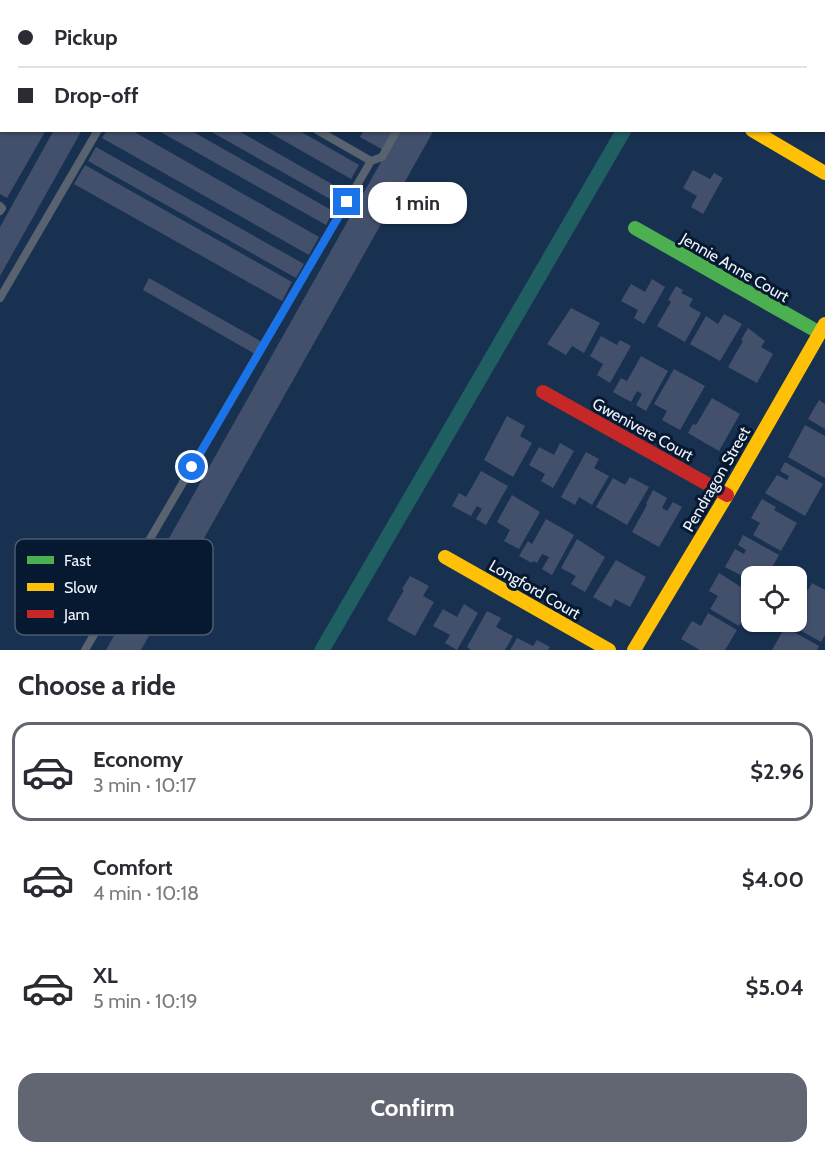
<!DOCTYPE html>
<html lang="en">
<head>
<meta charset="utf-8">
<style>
	:root { --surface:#fff; --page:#f7f7f7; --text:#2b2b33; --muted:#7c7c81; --line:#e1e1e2; --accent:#616672 }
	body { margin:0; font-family:Cabin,sans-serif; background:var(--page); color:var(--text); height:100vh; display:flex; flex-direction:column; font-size:22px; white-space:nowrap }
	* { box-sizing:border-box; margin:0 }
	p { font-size:20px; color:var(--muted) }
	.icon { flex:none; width:33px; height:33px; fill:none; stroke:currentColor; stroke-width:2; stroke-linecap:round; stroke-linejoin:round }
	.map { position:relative; height:650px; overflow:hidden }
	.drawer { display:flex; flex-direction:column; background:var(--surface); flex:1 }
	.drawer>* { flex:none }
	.guide { position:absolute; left:0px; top:0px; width:825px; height:132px; box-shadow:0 2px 4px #0004; display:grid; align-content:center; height:132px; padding:0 18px; background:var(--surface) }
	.fabs { position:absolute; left:741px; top:566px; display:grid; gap:12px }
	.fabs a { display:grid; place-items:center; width:66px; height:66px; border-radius:12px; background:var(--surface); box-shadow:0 2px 4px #0004; font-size:30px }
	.end { position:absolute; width:27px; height:27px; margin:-14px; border:8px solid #1a73e8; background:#fff; box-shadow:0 0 0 3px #fff }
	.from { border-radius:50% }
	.bubble { position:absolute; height:42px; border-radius:18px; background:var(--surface); box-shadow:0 2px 4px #0004; font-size:20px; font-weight:700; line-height:42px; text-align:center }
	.guide b { display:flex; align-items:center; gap:21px; height:57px; font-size:22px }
	.guide b+b { border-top:2px solid var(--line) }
	.guide i { width:15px; height:15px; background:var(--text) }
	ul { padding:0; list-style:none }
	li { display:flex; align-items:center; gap:18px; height:99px; margin:0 12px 9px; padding:0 6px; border:3px solid transparent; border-radius:18px }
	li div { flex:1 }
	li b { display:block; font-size:22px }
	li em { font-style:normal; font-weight:700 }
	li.selected { border-color:var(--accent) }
	li>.icon { width:54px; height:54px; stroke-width:1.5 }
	h2 { padding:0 18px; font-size:27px; line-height:72px }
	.cta { display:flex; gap:12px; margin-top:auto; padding:12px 18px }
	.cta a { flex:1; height:69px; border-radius:18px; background:var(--accent); color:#fff; font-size:24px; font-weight:700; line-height:69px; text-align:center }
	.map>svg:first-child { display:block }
</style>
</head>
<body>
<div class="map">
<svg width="825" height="650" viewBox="0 0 825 650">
	<rect width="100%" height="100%" fill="#183150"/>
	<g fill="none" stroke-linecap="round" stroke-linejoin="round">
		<path stroke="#1f5e61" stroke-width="15" d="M 322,650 L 624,130"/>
	</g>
	<path fill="#43506c" d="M 0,130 L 46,130 L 7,198 L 0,194 Z
		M 54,130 L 82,130 L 0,276 L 0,227 Z
		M 107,130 L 131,130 L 319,237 L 309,255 L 102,138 Z
		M 157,130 L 190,130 L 333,211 L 326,225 Z
		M 208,130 L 237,130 L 346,192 L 339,204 Z
		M 265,130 L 298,130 L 359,165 L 351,179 Z
		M 364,130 L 396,130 L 385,151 L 360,137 Z
		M 399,130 L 434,130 L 141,650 L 106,650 Z
		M 96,147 L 304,264 L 296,278 L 88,161 Z
		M 85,165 L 292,282 L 282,301 L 74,184 Z
		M 693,170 L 710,179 L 714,173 L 723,178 L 703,214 L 691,207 L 697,196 L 683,188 Z
		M 149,278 L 262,342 L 255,354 L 143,290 Z
		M 652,279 L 665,287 L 644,324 L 634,318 L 638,310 L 621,301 L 631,284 L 645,292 Z
		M 676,286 L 683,290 L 681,293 L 693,299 L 689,306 L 701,313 L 685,342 L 657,326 L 671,302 L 668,300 Z
		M 571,308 L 600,323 L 584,353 L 572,346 L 566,355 L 547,344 Z
		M 724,314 L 742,324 L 720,361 L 690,344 L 706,316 L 718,324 Z
		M 748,328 L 765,341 L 761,347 L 773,354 L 757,383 L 728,367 L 743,341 L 741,340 Z
		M 601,336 L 617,345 L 620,340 L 631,346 L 610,383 L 597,375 L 603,364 L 590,356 Z
		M 641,356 L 668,371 L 646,411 L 636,405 L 642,394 L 637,391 L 631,402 L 613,392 L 621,378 L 627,381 Z
		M 674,369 L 705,386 L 680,430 L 662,420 L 667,411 L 654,404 Z
		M 712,398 L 740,414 L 719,451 L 688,433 L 693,424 L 696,425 Z
		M 819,400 L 825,404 L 825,429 L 808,419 Z
		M 507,416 L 525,426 L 520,436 L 532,443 L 513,477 L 484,460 Z
		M 805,425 L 825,436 L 825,478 L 788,457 Z
		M 560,443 L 574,451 L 553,488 L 541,481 L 545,474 L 529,465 L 539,447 L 554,455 Z
		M 586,452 L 599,459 L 594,468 L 609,476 L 592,505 L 579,497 L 575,505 L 561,497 Z
		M 785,462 L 823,484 L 805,516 L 765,493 L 777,475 L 787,480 L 789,476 L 780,471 Z
		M 481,471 L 508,486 L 486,525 L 476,519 L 482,509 L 477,506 L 471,516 L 452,506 L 459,493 L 466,497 Z
		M 630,477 L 649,487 L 627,525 L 596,507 L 613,478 L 625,485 Z
		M 653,490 L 667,498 L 662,508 L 667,511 L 673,502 L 682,507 L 659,547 L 632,532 L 647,505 L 646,504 Z
		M 512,495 L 540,512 L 519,549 L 504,541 L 510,530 L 497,522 Z
		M 762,499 L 776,507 L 774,510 L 797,523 L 781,551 L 753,535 L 760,523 L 751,518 Z
		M 546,519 L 574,535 L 552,575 L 542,569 L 549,557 L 542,554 L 537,563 L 533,561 L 532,563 L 519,556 L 528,541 L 532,544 Z
		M 743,535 L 779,555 L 767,576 L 752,576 L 752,581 L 725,567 L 735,549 L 744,554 L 746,550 L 738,545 Z
		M 577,539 L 605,557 L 585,592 L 571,584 L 576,576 L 561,568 Z
		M 616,560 L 646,577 L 630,607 L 615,599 L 611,607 L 593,597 Z
		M 719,573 L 752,594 L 752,603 L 739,626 L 710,609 L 718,596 L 709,591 Z
		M 410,576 L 429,586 L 423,596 L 434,602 L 415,636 L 387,620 L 404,590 L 402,589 Z
		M 812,583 L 825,590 L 825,635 L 821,642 L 789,624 L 791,621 L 796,621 L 796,610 Z
		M 464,604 L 478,613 L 457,650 L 445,643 L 450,635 L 433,626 L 443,609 L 457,617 Z
		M 487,611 L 501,618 L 496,627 L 513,636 L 505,650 L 471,650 L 467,647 Z
		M 708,613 L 737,630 L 725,650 L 700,650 L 681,639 L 692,621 L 701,626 Z
		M 785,627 L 819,646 L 817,650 L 772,650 Z
		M 517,638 L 533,646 L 537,640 L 550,647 L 548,650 L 510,650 Z"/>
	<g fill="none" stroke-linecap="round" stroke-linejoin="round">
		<path stroke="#59626f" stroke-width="8" d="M 771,0 L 773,2
			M 11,2 L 12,0
			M 173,2 L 174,0
			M 472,2 L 473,0
			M 617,2 L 618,0
			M 760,2 L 764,0
			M 0,21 L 2,19
			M 824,31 L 825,31
			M 824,111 L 825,111
			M 371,161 L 382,157 L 397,130
			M 0,206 L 2,208 L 0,211
			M 0,298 L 98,130
			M 85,650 L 371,161 L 317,130"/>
		<path stroke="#4caf50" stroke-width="14" d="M 635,228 L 820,333"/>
		<path stroke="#ffc107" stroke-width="14" d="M 520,0 L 523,2
			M 752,130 L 825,173
			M 445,557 L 609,650
			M 634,650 L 727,495 L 825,324"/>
		<path stroke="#c62828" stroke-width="14" d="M 543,392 L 727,495"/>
	</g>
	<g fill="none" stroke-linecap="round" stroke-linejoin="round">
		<path stroke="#1a73e8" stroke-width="8" d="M 192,467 L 347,202"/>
	</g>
	<g text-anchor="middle" stroke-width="6" stroke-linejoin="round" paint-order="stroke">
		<g font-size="16" fill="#eef3fa" stroke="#071831">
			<text transform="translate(735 267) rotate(30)" y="6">Jennie Anne Court</text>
			<text transform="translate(643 429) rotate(29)" y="6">Gwenivere Court</text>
			<text transform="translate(716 479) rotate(-60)" y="6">Pendragon Street</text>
			<text transform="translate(535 589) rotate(30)" y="6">Longford Court</text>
		</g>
	</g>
	<rect x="15" y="539" width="198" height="96" rx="9" fill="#071831" stroke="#4c5a6d" stroke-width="1.5"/>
	<rect x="27" y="556" width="27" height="8" fill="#4caf50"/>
	<rect x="27" y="583" width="27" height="8" fill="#ffc107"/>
	<rect x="27" y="610" width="27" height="8" fill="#c62828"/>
	<g font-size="16" fill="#eef3fa">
		<text x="64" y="566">Fast</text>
		<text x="64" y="593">Slow</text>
		<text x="64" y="620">Jam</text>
	</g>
</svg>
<div class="fabs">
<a><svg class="icon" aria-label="locate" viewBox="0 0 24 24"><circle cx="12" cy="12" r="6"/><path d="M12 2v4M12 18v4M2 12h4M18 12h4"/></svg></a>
</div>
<i class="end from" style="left:192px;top:467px"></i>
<i class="end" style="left:347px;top:202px"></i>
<div class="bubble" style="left:368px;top:182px;width:99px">1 min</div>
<div class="guide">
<b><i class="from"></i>Pickup</b>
<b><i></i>Drop-off</b>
</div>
</div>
<section class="drawer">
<h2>Choose a ride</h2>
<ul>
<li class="selected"><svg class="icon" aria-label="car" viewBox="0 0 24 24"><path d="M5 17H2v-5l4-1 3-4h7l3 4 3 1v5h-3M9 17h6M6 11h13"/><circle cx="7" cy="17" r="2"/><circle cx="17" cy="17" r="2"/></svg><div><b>Economy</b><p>3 min · 10:17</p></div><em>$2.96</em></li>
<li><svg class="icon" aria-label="car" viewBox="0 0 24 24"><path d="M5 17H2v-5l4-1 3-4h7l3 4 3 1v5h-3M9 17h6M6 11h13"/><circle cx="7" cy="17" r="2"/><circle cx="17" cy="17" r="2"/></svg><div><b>Comfort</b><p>4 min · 10:18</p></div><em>$4.00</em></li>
<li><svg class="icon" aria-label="car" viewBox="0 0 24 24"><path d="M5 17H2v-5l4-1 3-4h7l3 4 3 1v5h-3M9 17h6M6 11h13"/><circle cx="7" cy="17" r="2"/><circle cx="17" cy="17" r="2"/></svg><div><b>XL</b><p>5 min · 10:19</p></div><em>$5.04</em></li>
</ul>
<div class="cta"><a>Confirm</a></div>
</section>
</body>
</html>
